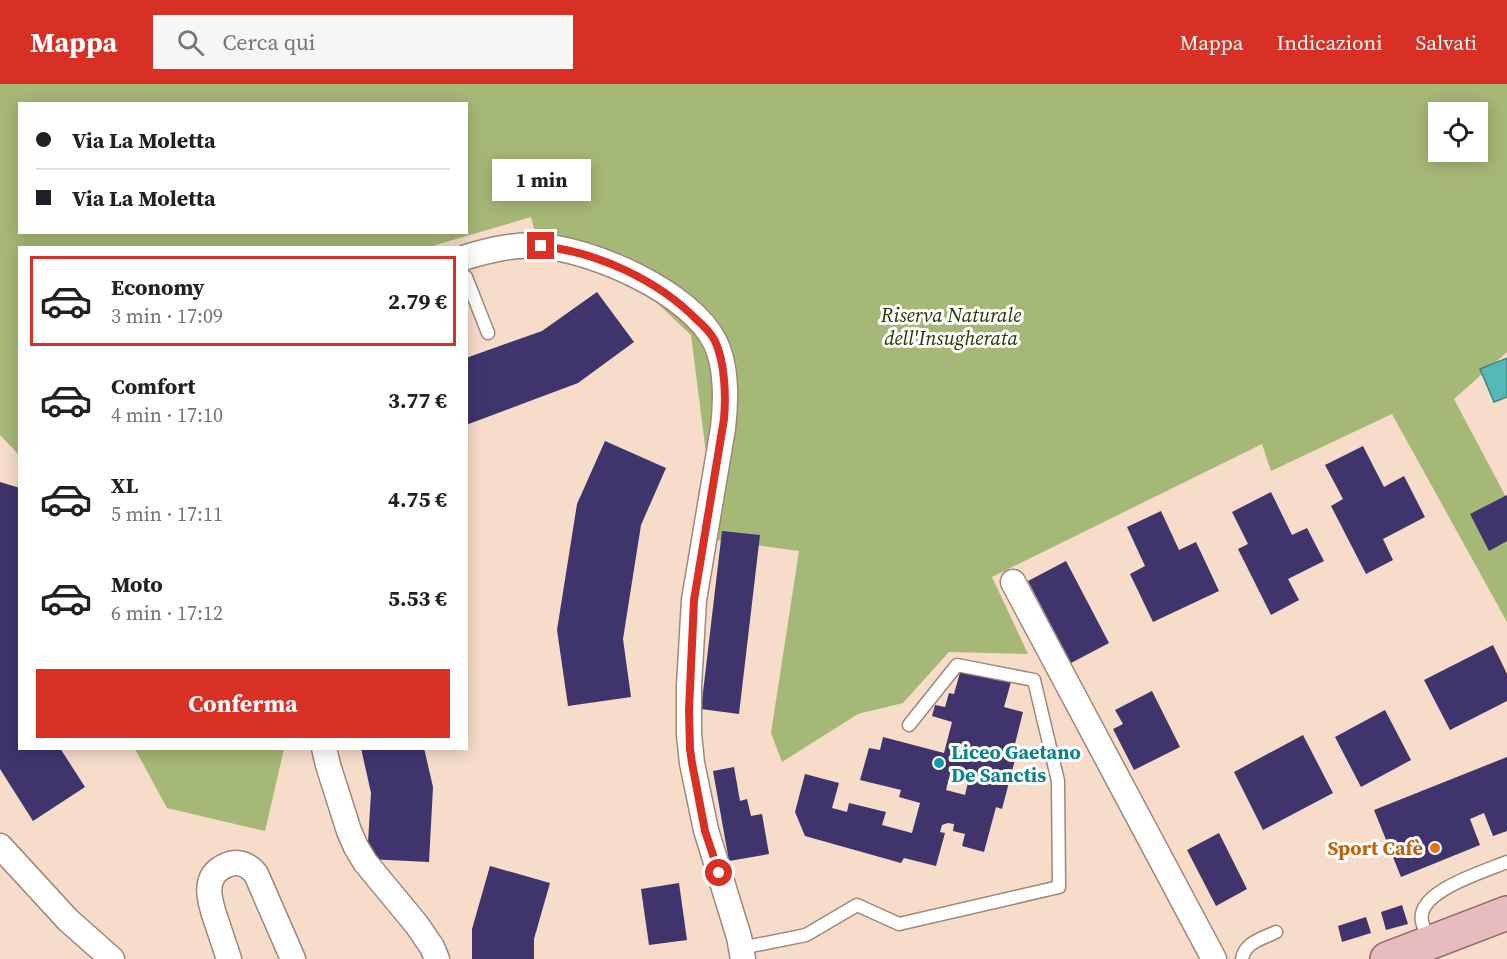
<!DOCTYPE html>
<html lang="it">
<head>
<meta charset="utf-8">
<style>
	:root { --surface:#fff; --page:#f6f6f6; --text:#202124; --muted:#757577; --line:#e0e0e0; --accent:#d93025 }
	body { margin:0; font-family:"Source Serif 4",serif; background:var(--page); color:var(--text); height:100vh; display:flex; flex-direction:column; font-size:22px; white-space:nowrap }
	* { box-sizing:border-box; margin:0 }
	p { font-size:20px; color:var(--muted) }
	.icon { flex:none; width:33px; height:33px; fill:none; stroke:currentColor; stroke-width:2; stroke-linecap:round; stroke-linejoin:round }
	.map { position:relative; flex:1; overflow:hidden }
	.details { position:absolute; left:18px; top:162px; width:450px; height:504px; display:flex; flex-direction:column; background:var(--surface); border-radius:0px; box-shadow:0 3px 15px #0003 }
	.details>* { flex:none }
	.banner { position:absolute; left:18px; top:18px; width:450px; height:132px; border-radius:0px; box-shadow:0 3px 15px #0003; display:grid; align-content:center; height:132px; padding:0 18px; background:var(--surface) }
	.controls { position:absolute; left:1428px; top:18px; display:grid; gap:12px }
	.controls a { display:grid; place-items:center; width:60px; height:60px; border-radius:0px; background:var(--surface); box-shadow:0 3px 15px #0003; font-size:30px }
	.end { position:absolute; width:27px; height:27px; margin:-14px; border:8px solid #d93025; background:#fff; box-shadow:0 0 0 3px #fff }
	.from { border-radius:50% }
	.bubble { position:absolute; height:42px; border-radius:0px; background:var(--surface); box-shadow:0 3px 15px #0003; font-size:20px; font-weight:700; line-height:42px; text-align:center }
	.banner b { display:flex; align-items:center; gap:21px; height:57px; font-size:22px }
	.banner b+b { border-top:2px solid var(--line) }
	.banner i { width:15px; height:15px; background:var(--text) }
	ul { padding:10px 0 0; list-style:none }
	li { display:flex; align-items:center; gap:18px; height:90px; margin:0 12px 9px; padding:0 6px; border:3px solid transparent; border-radius:0px }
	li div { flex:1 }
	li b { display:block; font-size:22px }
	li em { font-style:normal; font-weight:700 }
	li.active { border-color:var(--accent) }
	li>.icon { width:54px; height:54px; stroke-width:1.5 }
	.primary-button { display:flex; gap:12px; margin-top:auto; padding:12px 18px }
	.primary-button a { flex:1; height:69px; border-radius:0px; background:var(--accent); color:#fff; font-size:24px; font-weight:700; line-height:69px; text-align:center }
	header { display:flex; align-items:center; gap:36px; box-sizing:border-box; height:84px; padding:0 30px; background:var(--accent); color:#fff }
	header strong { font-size:28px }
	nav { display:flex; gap:33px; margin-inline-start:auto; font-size:21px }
	.search { width:420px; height:54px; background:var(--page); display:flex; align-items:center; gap:15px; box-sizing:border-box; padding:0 21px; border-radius:0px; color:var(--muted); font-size:22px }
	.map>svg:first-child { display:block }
</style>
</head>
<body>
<header>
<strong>Mappa</strong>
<div class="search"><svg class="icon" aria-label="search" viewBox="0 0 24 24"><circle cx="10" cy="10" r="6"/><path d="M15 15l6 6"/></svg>Cerca qui</div>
<nav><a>Mappa</a><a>Indicazioni</a><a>Salvati</a></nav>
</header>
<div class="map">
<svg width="1507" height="875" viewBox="0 0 1507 875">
	<rect width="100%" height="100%" fill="#f7dcca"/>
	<path fill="#a6b876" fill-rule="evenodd" d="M 0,0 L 1507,0 L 1507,268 L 1454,315 L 1507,415 L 1507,538 L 1392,330 L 1271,387 L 1262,360 L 992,493 L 1028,570 L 949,568 L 903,619 L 858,630 L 782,678 L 771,649 L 799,467 L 717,456 L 691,251 L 636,199 L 541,173 L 531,133 L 429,163 L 20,164 L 19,371 L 0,351 ZM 20,20 L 466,20 L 466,148 L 20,148 ZM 1438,28 L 1478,28 L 1478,68 L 1438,68 Z
		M 135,665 L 284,665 L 265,747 L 167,724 Z"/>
	<path fill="#55b8b9" stroke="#428484" stroke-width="1.5" d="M 1507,274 L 1507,313 L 1494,318 L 1480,285 Z"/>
	<path fill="#3f346c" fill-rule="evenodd" d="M 597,208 L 634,258 L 578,299 L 466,341 L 466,274 L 542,247 Z
		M 605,357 L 666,384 L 641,441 L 623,555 L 631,613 L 568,622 L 557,546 L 577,420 Z
		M 1363,362 L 1384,403 L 1404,392 L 1425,433 L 1383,455 L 1393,476 L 1366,490 L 1331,422 L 1343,415 L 1325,381 Z
		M 0,398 L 20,404 L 20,664 L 60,664 L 85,703 L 33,737 L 0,685 Z
		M 1271,408 L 1292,451 L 1307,444 L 1324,477 L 1288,495 L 1299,516 L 1271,531 L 1238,465 L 1248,460 L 1232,428 Z
		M 1507,411 L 1507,457 L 1489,467 L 1470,430 Z
		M 1161,427 L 1179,466 L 1196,458 L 1219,507 L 1153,538 L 1130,490 L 1145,482 L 1127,443 Z
		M 722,447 L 760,451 L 739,630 L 701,625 Z
		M 1066,477 L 1109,559 L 1071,579 L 1028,497 Z
		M 1493,561 L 1507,590 L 1507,617 L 1450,646 L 1424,596 Z
		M 961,585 L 1011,598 L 1004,623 L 1023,628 L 1012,672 L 1016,672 L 1002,725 L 996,723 L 984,768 L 962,762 L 965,750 L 953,747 L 954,740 L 948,739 L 942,741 L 940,748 L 945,749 L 936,782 L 904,774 L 901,779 L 805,752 L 795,728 L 805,690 L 839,699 L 832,724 L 847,728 L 849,719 L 886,728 L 882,741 L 912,749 L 920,719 L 899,713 L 901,706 L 860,696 L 869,664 L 880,666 L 883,653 L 944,669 L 952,638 L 932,632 L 935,621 L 945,623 L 949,609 L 954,610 ZM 951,686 L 970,690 L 965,711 L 946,706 Z
		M 1152,607 L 1180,663 L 1134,686 L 1113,645 L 1123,640 L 1115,626 Z
		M 1385,626 L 1411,676 L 1361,703 L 1335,653 Z
		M 1303,651 L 1333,709 L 1263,746 L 1234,688 Z
		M 361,664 L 424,664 L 433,703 L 429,778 L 367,775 L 371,709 Z
		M 1507,673 L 1507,747 L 1493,752 L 1484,729 L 1470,735 L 1480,761 L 1401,793 L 1374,726 Z
		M 734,683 L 740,717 L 747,715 L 751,732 L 762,730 L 769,770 L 729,777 L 713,687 Z
		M 1219,749 L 1247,805 L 1216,822 L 1187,766 Z
		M 490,782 L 550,799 L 534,855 L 534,875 L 472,875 L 472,845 Z
		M 679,799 L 687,856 L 649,861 L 641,805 Z
		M 1402,821 L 1408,840 L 1386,846 L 1381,828 Z
		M 1366,833 L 1371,849 L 1342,858 L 1338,842 Z"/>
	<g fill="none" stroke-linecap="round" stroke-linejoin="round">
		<defs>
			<path id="lane" d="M 466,193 L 488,249
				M 1429,856 C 1426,848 1420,838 1422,830 C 1426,805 1485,787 1507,778
				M 741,864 L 806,851 L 857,821 L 899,840 L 1059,803 L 1058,697 L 1034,596 L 957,581 L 909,641
				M 1242,875 C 1245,858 1262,855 1276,848"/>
			<path id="street" d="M 466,173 C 490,166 514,160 539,162 C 592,165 690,208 715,258 C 727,282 726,319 723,344 L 694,516 L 689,602 L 689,650 L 692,679 L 706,746 L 739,853 L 743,875
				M 1013,498 L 1214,875
				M 324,664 L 328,681 L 349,747 L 356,763 L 365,778 L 417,841 L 432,863 L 437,875
				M 0,762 L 68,836 L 112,875
				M 229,875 C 225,863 221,851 217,839 C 210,819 200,792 227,781 C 238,776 249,781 256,790 L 293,875"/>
			<path id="primary" d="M 1387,875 L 1507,829"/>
		</defs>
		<use href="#lane" stroke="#a08777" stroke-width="15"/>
		<use href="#street" stroke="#a08777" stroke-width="27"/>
		<use href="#primary" stroke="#946062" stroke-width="36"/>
		<use href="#lane" stroke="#fff" stroke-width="12"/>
		<use href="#street" stroke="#fff" stroke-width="24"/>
		<use href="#primary" stroke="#e8bbbe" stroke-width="33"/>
	</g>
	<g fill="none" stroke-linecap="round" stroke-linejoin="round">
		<path stroke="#d93025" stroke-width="8" d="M 541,162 C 597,168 658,196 697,236 C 704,242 711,249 715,257 C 725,278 726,312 724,335 L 694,516 L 689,626 L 690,665 L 692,679 L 705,747 L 719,789"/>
	</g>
	<circle fill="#0f9aa8" stroke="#fff" stroke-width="2" cx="939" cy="679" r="6"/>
	<circle fill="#e8710a" stroke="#fff" stroke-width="2" cx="1435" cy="764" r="6"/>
	<g text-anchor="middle" stroke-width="6" stroke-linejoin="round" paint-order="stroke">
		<g font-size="20" font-style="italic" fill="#2b3500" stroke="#fff">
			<text x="951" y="238">Riserva Naturale<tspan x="951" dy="23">dell'Insugherata</tspan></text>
		</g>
		<g font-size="20" font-weight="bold" fill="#0d838f" stroke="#fff" text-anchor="start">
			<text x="951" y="675">Liceo Gaetano<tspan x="951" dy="23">De Sanctis</tspan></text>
		</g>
		<g font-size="20" font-weight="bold" fill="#c56008" stroke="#fff" text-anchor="end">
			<text x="1423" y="771">Sport Cafè</text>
		</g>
	</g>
</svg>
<div class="controls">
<a><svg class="icon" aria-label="locate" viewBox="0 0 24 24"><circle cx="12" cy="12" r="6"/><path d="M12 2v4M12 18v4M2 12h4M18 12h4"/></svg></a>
</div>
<i class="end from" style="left:719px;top:789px"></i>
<i class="end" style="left:541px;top:162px"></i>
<div class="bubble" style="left:492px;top:75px;width:99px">1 min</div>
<div class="banner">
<b><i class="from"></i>Via La Moletta</b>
<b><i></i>Via La Moletta</b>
</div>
<section class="details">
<ul>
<li class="active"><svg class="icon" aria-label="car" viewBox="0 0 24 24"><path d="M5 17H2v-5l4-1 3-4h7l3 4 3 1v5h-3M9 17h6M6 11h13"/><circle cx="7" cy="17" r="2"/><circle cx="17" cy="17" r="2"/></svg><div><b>Economy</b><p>3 min · 17:09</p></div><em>2.79 €</em></li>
<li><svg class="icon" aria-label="car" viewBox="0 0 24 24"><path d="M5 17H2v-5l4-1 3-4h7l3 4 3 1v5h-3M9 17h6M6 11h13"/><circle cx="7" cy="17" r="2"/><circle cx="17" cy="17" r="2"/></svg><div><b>Comfort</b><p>4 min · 17:10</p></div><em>3.77 €</em></li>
<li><svg class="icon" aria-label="car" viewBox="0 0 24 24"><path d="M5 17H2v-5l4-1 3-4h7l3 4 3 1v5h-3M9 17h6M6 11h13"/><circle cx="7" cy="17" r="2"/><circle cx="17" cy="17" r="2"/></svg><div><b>XL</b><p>5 min · 17:11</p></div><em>4.75 €</em></li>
<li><svg class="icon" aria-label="car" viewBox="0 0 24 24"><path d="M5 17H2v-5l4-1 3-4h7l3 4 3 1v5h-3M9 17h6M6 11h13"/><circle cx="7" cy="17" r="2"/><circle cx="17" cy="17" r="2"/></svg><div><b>Moto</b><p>6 min · 17:12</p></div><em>5.53 €</em></li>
</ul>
<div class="primary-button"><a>Conferma</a></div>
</section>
</div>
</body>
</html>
